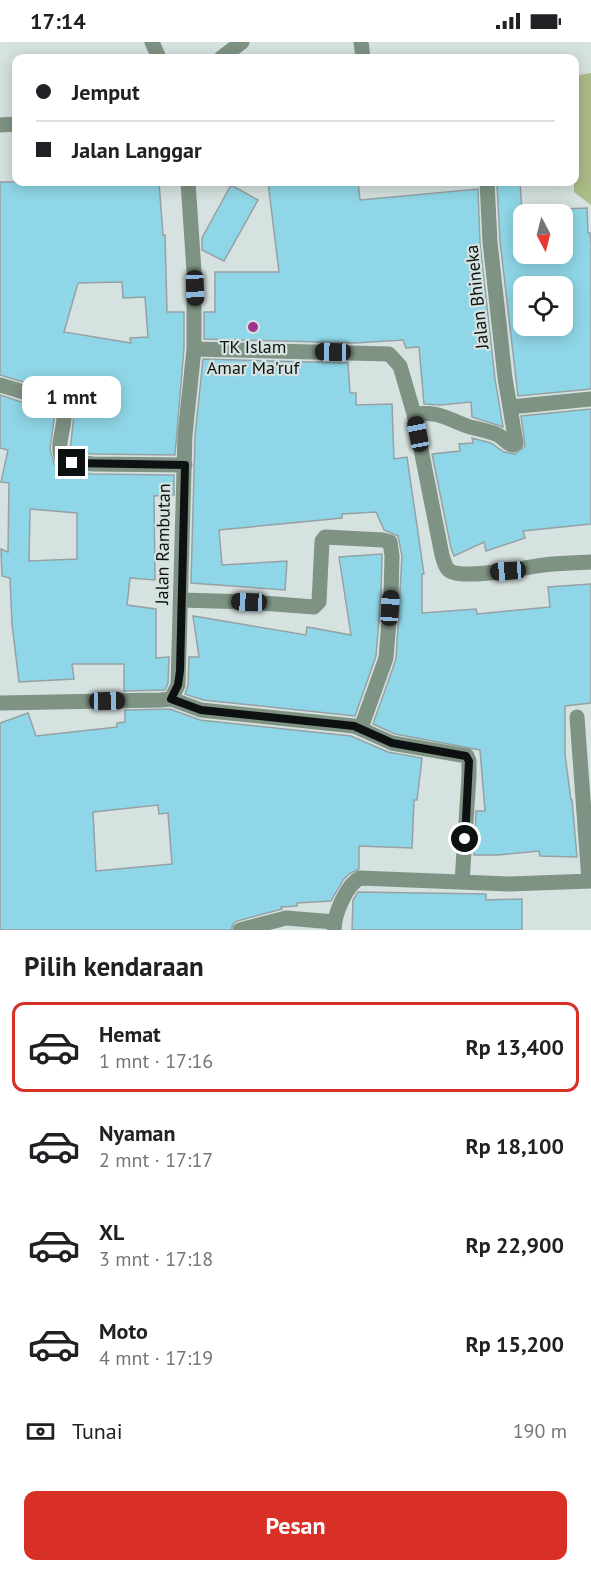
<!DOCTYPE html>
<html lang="id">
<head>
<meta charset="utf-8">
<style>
	:root { --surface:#fff; --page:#f2f2f2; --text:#202124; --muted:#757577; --line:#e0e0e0; --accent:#d93025 }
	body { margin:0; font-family:"PT Sans",sans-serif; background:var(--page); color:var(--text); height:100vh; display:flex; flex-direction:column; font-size:22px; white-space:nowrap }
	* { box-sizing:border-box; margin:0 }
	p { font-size:20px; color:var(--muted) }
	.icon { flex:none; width:33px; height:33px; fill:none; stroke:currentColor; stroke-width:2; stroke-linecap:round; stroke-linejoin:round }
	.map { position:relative; height:888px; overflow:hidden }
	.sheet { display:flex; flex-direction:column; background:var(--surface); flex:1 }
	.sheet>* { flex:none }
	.guide { position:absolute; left:12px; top:12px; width:567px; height:132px; border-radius:12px; box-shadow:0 3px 15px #0003; display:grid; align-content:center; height:132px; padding:0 24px; background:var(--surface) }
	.needle { width:39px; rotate:173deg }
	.buttons { position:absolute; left:513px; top:162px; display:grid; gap:12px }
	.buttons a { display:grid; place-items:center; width:60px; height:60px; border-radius:12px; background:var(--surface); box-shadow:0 3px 15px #0003; font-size:30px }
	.end { position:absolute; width:27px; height:27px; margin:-14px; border:8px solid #0d1111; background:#fff; box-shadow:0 0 0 3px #fff }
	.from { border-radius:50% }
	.bubble { position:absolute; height:42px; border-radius:12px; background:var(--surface); box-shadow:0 3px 15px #0003; font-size:20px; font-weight:700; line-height:42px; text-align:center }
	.car { position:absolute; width:18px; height:36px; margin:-18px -9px; border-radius:8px; box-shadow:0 0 4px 2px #0007; background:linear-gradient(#222 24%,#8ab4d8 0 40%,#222 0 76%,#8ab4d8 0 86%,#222 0) }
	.guide b { display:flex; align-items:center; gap:21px; height:57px; font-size:22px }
	.guide b+b { border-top:2px solid var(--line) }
	.guide i { width:15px; height:15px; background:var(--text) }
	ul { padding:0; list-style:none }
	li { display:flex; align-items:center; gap:18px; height:90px; margin:0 12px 9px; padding:0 12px; border:3px solid transparent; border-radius:12px }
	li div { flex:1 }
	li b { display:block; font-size:22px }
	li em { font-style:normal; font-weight:700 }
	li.selected { border-color:var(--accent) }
	li>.icon { width:54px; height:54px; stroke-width:1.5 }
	h2 { padding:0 24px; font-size:27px; line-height:72px }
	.pay { display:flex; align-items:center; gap:15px; height:66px; padding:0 24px; font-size:22px }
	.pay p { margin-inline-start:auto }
	.primary-button { display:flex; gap:12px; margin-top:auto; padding:12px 24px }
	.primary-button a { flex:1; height:69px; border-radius:12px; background:var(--accent); color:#fff; font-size:24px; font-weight:700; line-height:69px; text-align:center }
	.status { display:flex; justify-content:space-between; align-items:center; height:42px; padding:0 30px; background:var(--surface); direction:ltr }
	.status svg { height:16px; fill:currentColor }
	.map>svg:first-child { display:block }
</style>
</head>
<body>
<div class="status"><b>17:14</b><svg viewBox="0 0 49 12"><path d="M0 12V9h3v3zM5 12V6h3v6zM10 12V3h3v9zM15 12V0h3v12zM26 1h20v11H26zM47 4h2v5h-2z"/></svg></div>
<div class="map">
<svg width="591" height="888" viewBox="0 0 591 888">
	<rect width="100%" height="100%" fill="#d6e2e0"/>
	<path fill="#acbc88" d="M 591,31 L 591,163 L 574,150 L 575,34 Z"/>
	<path fill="#8fd7e8" stroke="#96a1a4" stroke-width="1.5" fill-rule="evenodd" d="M 0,140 L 159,140 L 163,193 L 165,193 L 167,270 L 184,270 L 184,306 L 175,413 L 94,412 L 70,410 L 74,372 L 70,359 L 60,351 L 0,333 ZM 122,240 L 123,256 L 145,255 L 148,295 L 130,296 L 131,301 L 64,290 L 78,241 Z
		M 268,140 L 358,140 L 360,158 L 478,147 L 480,201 L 495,337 L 503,385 L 472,375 L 471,360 L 440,363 L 424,362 L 419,305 L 406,306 L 403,298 L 355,301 L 204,297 L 204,270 L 215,270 L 215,230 L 279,230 Z
		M 520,141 L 522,168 L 524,168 L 524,212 L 562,212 L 562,167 L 587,166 L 588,191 L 590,191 L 591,203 L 591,347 L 518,354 L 500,199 L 497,143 ZM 524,244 L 562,244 L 562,284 L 524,284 Z
		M 231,143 L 258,158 L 224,219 L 202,208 L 202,196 Z
		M 203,317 L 348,321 L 350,351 L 356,351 L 356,363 L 392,362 L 394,417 L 407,415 L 424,532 L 422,532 L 422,571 L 476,567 L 477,572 L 550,565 L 548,545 L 591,542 L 591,661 L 565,664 L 565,713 L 571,758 L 572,758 L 577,815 L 540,814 L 539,809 L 498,813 L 474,813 L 476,769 L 485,769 L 480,708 L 395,692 L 373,682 L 396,617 L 402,514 L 398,494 L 384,488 L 376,470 L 342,472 L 342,476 L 219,488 L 222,523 L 287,519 L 285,548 L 191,541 L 195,394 Z
		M 0,353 L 55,371 L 50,407 L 54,422 L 58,427 L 92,432 L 174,433 L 174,453 L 154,454 L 155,538 L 130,536 L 127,563 L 156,567 L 156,616 L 169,615 L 168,641 L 165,648 L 124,649 L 124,622 L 72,622 L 74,637 L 19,640 L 12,582 L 10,536 L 2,534 L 1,507 L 8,510 L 9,441 L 1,440 L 8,408 L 0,406 ZM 30,467 L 77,471 L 77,517 L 29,519 Z
		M 591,367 L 591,482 L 523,489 L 525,496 L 486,509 L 484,500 L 454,514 L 451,506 L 432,412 L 460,409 L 459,402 L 473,401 L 472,396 L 491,401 L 504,410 L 515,412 L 525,404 L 521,374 Z
		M 382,512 L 381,553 L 376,614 L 355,674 L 203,658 L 185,652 L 188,643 L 189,615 L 199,615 L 193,574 L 306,593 L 307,585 L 351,593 L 339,515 Z
		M 170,667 L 200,678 L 351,694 L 388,710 L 422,716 L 417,758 L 414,758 L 412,806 L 359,804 L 359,827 L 349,832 L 343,838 L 331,859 L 297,861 L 297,864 L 281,865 L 282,867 L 237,879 L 233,882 L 231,888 L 0,888 L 0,681 L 28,671 L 36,694 L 117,685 L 117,681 L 125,680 L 125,668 ZM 158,763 L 159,772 L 168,771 L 172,822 L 96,829 L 93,770 Z
		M 358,850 L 486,852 L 486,858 L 522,857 L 522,888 L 352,888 L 353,858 Z"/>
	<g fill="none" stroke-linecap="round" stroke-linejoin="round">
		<path stroke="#7e9383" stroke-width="15" d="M 152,0 L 159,16
			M 361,0 L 363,16
			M 221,16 L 242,0
			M 0,83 L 16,82
			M 194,307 L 389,312 L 400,324 L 414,372 L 442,513 C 444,519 445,526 450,529 C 465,538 526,525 544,523 C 559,521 575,521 591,520
			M 0,343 L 57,360 L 64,366 C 67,384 54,402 63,419 L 93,422 L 185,423
			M 510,365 L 591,357
			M 414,372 C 441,369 446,377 470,385 C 479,387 490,389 498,393 C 504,396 506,402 513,403 L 516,401 L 505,336 L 490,200 L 487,140
			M 181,558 L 249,560 L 314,565 L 319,560 L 322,499 L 325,495 L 383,498 L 390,500 L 392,514 L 391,554 L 386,616 L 361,686
			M 171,657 L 201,668 L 354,684 L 392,701 L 467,714 L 469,719 L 469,734 L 462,840
			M 0,661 L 161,658 L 171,657 L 178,643 L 185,393 L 194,307 L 194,229 L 188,140
			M 577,675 L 589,839
			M 240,888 L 286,876 L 334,880
			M 334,888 C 334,873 346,843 360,836 L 509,842 L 591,839"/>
	</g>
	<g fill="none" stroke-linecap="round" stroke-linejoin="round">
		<path stroke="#0d1111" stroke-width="8" d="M 72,421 L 185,423 L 180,629 L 178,643 L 171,657 L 201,668 L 354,684 L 392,701 L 466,714 L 469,719 L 465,797"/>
	</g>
	<circle fill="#a4308a" stroke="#d6e2e0" stroke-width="2" cx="253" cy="285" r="6"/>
	<g text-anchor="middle" stroke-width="4.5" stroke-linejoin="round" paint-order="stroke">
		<g font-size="18" fill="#0d1111" stroke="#d6e2e0">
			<text transform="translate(477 255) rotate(-96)" y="6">Jalan Bhineka</text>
			<text transform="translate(163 502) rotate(-89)" y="6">Jalan Rambutan</text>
		</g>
		<g font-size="18" fill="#0d1111" stroke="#d6e2e0">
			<text x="253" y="311">TK Islam<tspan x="253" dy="21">Amar Ma'ruf</tspan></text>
		</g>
	</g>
</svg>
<div class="buttons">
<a><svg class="needle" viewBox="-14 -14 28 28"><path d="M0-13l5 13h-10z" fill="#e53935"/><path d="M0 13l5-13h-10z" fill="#757577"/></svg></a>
<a><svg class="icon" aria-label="locate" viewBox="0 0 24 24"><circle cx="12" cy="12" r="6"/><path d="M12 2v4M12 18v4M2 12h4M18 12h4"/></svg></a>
</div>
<i class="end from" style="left:465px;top:797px"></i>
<i class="end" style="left:72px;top:421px"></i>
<div class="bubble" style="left:22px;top:334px;width:99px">1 mnt</div>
<i class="car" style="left:195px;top:246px;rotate:178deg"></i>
<i class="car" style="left:333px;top:310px;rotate:271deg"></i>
<i class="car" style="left:418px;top:392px;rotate:349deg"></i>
<i class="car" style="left:508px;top:529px;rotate:266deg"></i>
<i class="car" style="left:249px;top:560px;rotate:272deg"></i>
<i class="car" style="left:390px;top:566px;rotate:4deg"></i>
<i class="car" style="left:107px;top:659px;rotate:89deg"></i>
<div class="guide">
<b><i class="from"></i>Jemput</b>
<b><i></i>Jalan Langgar</b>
</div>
</div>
<section class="sheet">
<h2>Pilih kendaraan</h2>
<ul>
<li class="selected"><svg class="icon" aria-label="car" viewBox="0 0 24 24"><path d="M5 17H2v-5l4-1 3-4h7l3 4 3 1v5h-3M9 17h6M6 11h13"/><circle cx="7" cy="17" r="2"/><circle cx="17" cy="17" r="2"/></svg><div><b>Hemat</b><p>1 mnt · 17:16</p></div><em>Rp 13,400</em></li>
<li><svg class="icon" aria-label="car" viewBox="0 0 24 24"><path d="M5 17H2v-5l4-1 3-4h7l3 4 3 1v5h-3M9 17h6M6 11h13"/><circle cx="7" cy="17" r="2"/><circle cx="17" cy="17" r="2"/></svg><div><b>Nyaman</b><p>2 mnt · 17:17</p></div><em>Rp 18,100</em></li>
<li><svg class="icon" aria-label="car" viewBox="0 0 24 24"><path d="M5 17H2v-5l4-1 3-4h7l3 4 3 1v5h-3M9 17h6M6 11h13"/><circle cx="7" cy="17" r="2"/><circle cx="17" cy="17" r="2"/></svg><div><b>XL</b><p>3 mnt · 17:18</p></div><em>Rp 22,900</em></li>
<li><svg class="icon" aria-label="car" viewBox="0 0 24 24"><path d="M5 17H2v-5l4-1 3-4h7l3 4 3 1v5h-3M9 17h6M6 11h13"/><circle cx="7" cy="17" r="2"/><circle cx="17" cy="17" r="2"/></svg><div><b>Moto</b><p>4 mnt · 17:19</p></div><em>Rp 15,200</em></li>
</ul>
<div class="pay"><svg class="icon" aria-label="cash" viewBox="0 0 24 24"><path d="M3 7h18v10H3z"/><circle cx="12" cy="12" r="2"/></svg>Tunai<p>190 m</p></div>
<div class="primary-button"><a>Pesan</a></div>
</section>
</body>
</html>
